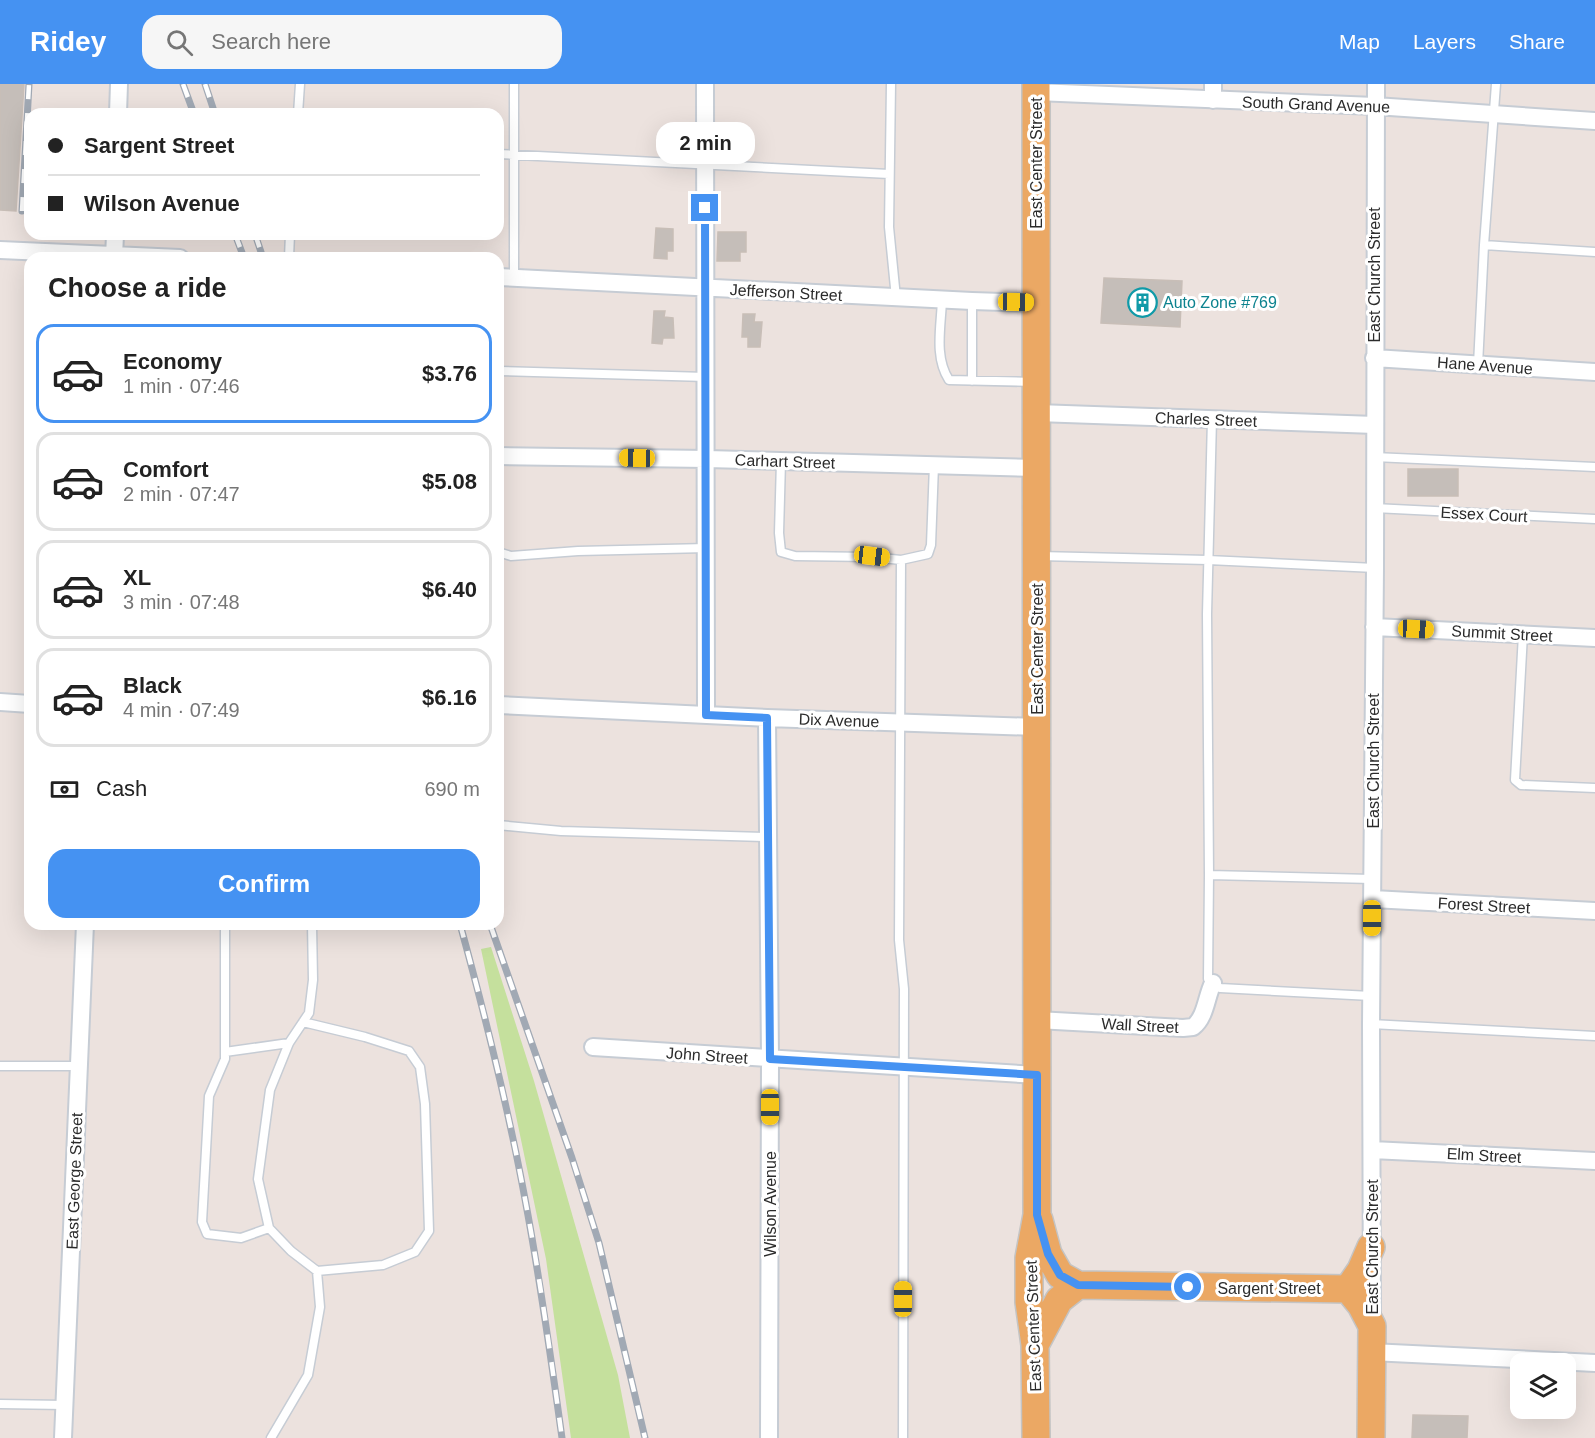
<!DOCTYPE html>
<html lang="en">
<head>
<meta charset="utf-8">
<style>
	:root { --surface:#fff; --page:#f6f6f6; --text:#222; --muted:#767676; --line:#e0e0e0; --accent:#4592f2 }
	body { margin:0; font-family:Helvetica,sans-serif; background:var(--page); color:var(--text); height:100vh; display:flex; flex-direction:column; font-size:22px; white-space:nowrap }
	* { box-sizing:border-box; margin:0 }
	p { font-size:20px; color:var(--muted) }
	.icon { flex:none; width:33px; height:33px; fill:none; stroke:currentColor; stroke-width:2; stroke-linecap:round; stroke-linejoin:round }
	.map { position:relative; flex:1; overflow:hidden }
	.drawer { position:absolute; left:24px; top:168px; width:480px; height:678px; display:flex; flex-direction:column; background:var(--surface); border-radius:18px; box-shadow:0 6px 24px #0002 }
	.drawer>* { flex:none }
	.hud { position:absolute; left:24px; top:24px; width:480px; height:132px; border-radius:18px; box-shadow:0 6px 24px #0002; display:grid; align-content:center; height:132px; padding:0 24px; background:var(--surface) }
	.fabs { position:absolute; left:1510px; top:1269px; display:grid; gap:12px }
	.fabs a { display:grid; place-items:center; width:66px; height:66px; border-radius:12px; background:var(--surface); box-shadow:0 6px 24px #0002; font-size:30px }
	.end { position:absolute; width:27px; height:27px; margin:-14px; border:8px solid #4592f2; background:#fff; box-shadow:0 0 0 3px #fff }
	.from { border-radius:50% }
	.bubble { position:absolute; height:42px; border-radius:18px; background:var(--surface); box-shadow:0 6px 24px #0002; font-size:20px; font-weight:600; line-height:42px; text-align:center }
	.car { position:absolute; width:18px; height:36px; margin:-18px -9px; border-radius:8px; box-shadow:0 0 4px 2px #0007; background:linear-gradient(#f5c518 24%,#345 0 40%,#f5c518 0 76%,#345 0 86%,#f5c518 0) }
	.hud b { display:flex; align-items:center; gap:21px; height:57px; font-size:22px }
	.hud b+b { border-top:2px solid var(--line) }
	.hud i { width:15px; height:15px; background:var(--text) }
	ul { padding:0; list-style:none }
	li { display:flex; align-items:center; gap:18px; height:99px; margin:0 12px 9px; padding:0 12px; border:3px solid var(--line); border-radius:18px }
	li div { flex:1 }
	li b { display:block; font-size:22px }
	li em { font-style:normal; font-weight:600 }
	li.active { border-color:var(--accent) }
	li>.icon { width:54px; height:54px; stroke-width:1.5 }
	h2 { padding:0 24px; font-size:27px; line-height:72px }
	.pay { display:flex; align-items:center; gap:15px; height:66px; padding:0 24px; font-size:22px }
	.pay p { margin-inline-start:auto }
	.action { display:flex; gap:12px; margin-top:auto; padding:12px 24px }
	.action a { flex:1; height:69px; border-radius:18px; background:var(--accent); color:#fff; font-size:24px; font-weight:600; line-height:69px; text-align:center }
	header { display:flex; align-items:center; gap:36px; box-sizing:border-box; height:84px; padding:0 30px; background:var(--accent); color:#fff }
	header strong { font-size:28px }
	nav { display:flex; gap:33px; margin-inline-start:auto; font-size:21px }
	.search { width:420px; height:54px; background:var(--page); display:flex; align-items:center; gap:15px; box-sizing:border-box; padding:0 21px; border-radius:18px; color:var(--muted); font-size:22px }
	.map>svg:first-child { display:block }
</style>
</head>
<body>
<header>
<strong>Ridey</strong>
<div class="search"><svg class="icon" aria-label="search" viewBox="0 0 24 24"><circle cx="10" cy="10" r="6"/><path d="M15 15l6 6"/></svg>Search here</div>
<nav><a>Map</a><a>Layers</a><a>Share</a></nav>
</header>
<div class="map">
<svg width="1595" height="1354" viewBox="0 0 1595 1354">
	<rect width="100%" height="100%" fill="#ece2de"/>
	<path fill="#c5e09d" d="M 491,863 L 534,997 L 618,1291 L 630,1354 L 571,1354 L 546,1175 L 481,865 Z"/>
	<path fill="#c5beb9" stroke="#c8beb7" stroke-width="1.5" d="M 0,0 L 24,0 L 16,127 L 0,126 Z
		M 656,144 L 673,145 L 673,167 L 667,167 L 667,175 L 654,174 Z
		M 718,148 L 746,148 L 746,168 L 740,168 L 740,177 L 717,177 Z
		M 1104,194 L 1182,197 L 1180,243 L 1101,239 Z
		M 654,227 L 665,227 L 664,233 L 673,234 L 674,254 L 663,254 L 662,260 L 652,259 Z
		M 743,230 L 755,230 L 754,238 L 762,238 L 760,263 L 748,263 L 748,253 L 742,253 Z
		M 1408,385 L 1458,385 L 1458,412 L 1408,412 Z
		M 1413,1331 L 1468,1332 L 1467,1354 L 1412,1354 Z"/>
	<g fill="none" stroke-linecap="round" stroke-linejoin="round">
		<defs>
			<path id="lane" d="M 891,0 L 889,143 L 896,214
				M 298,30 L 300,0
				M 498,70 L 889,90
				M 1484,161 L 1595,168
				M 289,174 L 290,150
				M 514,193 L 514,0
				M 942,216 C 941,243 934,273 949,296 L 1034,298
				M 1478,281 L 1484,161 L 1496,0
				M 498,287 L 706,293
				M 972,297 L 972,217
				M 1212,335 L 1207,530 L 1209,791 L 1208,895 L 1220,904 L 1371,912
				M 1374,373 L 1595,383
				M 781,377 L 779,449 L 781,468 L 795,472 L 872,473 L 901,476
				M 1374,424 L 1595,435
				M 498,468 L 511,472 L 578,467 L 707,464
				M 1039,472 L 1208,476 L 1375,484
				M 1523,550 L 1515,696 L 1521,701 L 1595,704
				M 498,741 L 561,747 L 768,753
				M 1209,791 L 1372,795
				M 225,840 L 225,975 L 209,1012 L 202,1138 L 207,1150 L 241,1154 L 269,1144
				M 303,938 L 365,953 L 409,967 L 420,983 L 425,1020 L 429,1147 L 415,1168 L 383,1181 L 317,1187
				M 1371,940 L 1595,952
				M 225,968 L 289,959
				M 0,982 L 79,982
				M 0,1320 L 65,1321
				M 271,1354 L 308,1291 L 320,1223 L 317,1187 L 291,1167 L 269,1144 L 258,1095 L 270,1006 L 289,959 L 309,929 L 313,896 L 312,840
				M 903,1354 L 904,905 L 899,856 L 901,476 L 928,470 L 931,461 L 934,381"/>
			<path id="street" d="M 705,0 L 706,631
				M 1036,8 L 1375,22 L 1595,37
				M 1213,16 L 1213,0
				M 118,30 L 119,0
				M 0,166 L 180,174
				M 114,174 L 115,150
				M 498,193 L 972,217 L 1037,219
				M 1374,274 L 1595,288
				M 1037,329 L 1375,341
				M 498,372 L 707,375 L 1037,384
				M 1374,543 L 1595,554
				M 0,618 L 30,620
				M 498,621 L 767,634 L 1036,643
				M 767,634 L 770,975 L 769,1354
				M 1373,815 L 1595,827
				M 1037,936 L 1183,944 L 1193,943 C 1206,933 1206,913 1213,899
				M 593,963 L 1037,991
				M 1372,1066 L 1595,1077
				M 1372,1235 L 1371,940 L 1375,484 L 1376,0
				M 1371,1268 L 1595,1279
				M 63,1354 L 85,840"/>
			<path id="primary" d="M 1039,1136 L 1048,1170 L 1060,1191 L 1078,1201
				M 1348,1205 L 1361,1186 L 1371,1163
				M 1035,1261 L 1059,1216 L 1078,1201 L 1348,1205 L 1361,1221 L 1372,1242 L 1371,1354
				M 1036,1354 L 1035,1261 L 1029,1218 L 1029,1174 L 1037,1131 L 1036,0"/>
		</defs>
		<use href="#lane" stroke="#c6ccd4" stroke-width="11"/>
		<use href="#street" stroke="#c6ccd4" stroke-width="20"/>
		<use href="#primary" stroke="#c4c4c4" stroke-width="30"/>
		<use href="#lane" stroke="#fff" stroke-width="8"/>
		<use href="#street" stroke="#fff" stroke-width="16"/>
		<use href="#primary" stroke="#eba864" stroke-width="27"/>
		<defs>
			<path id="rail" d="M 183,0 L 194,30
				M 205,0 L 215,30
				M 22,127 L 29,0
				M 235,150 L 244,174
				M 255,150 L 263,174
				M 460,840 C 485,931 508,1023 525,1115 C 540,1194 551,1274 562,1354
				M 490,840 L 572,1074 L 599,1159 L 645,1354"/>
		</defs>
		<use href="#rail" stroke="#a1a9b4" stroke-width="7"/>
		<use href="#rail" stroke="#fff" stroke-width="4.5" stroke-dasharray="14" stroke-linecap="butt"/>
	</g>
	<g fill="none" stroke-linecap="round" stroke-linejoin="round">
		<path stroke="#4592f2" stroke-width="8" d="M 705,124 L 706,631 L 767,634 L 770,975 L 1037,991 L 1037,1131 L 1048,1170 L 1060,1191 L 1078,1201 L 1188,1203"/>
	</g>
	<defs>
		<symbol id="building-ring" viewBox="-11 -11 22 22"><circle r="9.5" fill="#fff" stroke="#0f9aa8" stroke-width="1.5"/><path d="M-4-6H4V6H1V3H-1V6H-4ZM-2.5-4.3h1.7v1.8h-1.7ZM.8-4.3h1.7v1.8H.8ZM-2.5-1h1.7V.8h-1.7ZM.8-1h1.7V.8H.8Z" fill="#0f9aa8"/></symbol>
	</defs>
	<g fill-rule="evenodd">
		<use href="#building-ring" x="1126" y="202" width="33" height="33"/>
	</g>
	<g text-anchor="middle" stroke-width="6" stroke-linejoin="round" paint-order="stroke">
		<g font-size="16" fill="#2b2b2b" stroke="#fff">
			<text transform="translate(1316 20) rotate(2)" y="6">South Grand Avenue</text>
			<text transform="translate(1036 79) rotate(-90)" y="6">East Center Street</text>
			<text transform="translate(1374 191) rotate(-90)" y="6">East Church Street</text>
			<text transform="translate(786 208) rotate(3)" y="6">Jefferson Street</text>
			<text transform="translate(1485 281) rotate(4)" y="6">Hane Avenue</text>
			<text transform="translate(1206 335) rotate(2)" y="6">Charles Street</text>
			<text transform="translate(785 377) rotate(2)" y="6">Carhart Street</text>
			<text transform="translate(1484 430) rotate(3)" y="6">Essex Court</text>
			<text transform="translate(1502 549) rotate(3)" y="6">Summit Street</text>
			<text transform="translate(1037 565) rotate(-90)" y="6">East Center Street</text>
			<text transform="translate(839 636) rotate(2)" y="6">Dix Avenue</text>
			<text transform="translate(1373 677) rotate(-90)" y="6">East Church Street</text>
			<text transform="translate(1484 821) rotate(3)" y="6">Forest Street</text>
			<text transform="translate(1140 941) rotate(3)" y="6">Wall Street</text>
			<text transform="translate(707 971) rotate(4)" y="6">John Street</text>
			<text transform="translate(1484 1071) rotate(3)" y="6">Elm Street</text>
			<text transform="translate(74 1097) rotate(-88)" y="6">East George Street</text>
			<text transform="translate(770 1120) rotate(-90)" y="6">Wilson Avenue</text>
			<text transform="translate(1372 1163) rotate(-90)" y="6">East Church Street</text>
			<text x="1269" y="1210">Sargent Street</text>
			<text transform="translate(1033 1242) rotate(-92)" y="6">East Center Street</text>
		</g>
		<g font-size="16" fill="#0d838f" stroke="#fff" text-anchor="start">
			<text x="1163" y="224">Auto Zone #769</text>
		</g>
	</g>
</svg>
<div class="fabs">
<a><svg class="icon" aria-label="layers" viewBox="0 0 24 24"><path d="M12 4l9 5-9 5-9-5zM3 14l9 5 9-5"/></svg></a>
</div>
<i class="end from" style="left:1188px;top:1203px"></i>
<i class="end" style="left:705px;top:124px"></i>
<div class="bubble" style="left:656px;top:38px;width:99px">2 min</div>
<i class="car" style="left:1016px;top:218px;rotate:91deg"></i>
<i class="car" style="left:637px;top:374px;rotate:271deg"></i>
<i class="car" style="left:872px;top:472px;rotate:97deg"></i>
<i class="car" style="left:1416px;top:545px;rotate:93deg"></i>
<i class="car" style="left:1372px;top:834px;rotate:180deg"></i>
<i class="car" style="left:770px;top:1023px;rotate:180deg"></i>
<i class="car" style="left:903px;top:1215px;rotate:0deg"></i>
<div class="hud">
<b><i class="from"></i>Sargent Street</b>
<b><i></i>Wilson Avenue</b>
</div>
<section class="drawer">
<h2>Choose a ride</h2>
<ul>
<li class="active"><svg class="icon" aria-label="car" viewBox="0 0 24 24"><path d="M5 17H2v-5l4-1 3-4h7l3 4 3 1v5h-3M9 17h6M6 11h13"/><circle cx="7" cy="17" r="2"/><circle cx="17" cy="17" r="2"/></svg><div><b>Economy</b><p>1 min · 07:46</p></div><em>$3.76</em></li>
<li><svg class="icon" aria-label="car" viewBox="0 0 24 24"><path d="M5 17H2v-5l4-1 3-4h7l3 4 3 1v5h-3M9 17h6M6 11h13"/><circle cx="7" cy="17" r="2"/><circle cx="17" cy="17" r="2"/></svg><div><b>Comfort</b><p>2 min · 07:47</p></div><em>$5.08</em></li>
<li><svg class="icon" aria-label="car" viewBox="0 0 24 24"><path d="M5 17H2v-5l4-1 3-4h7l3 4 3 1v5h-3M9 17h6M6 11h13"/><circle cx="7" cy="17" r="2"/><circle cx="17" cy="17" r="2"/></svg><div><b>XL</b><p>3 min · 07:48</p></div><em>$6.40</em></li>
<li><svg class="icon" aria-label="car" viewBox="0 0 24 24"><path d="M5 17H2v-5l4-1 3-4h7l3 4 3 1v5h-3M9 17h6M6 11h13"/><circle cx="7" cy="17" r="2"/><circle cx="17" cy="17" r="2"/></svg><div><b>Black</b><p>4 min · 07:49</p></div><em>$6.16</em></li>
</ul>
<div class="pay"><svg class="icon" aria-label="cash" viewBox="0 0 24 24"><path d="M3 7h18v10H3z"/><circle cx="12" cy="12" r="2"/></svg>Cash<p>690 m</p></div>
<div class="action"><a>Confirm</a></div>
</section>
</div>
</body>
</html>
